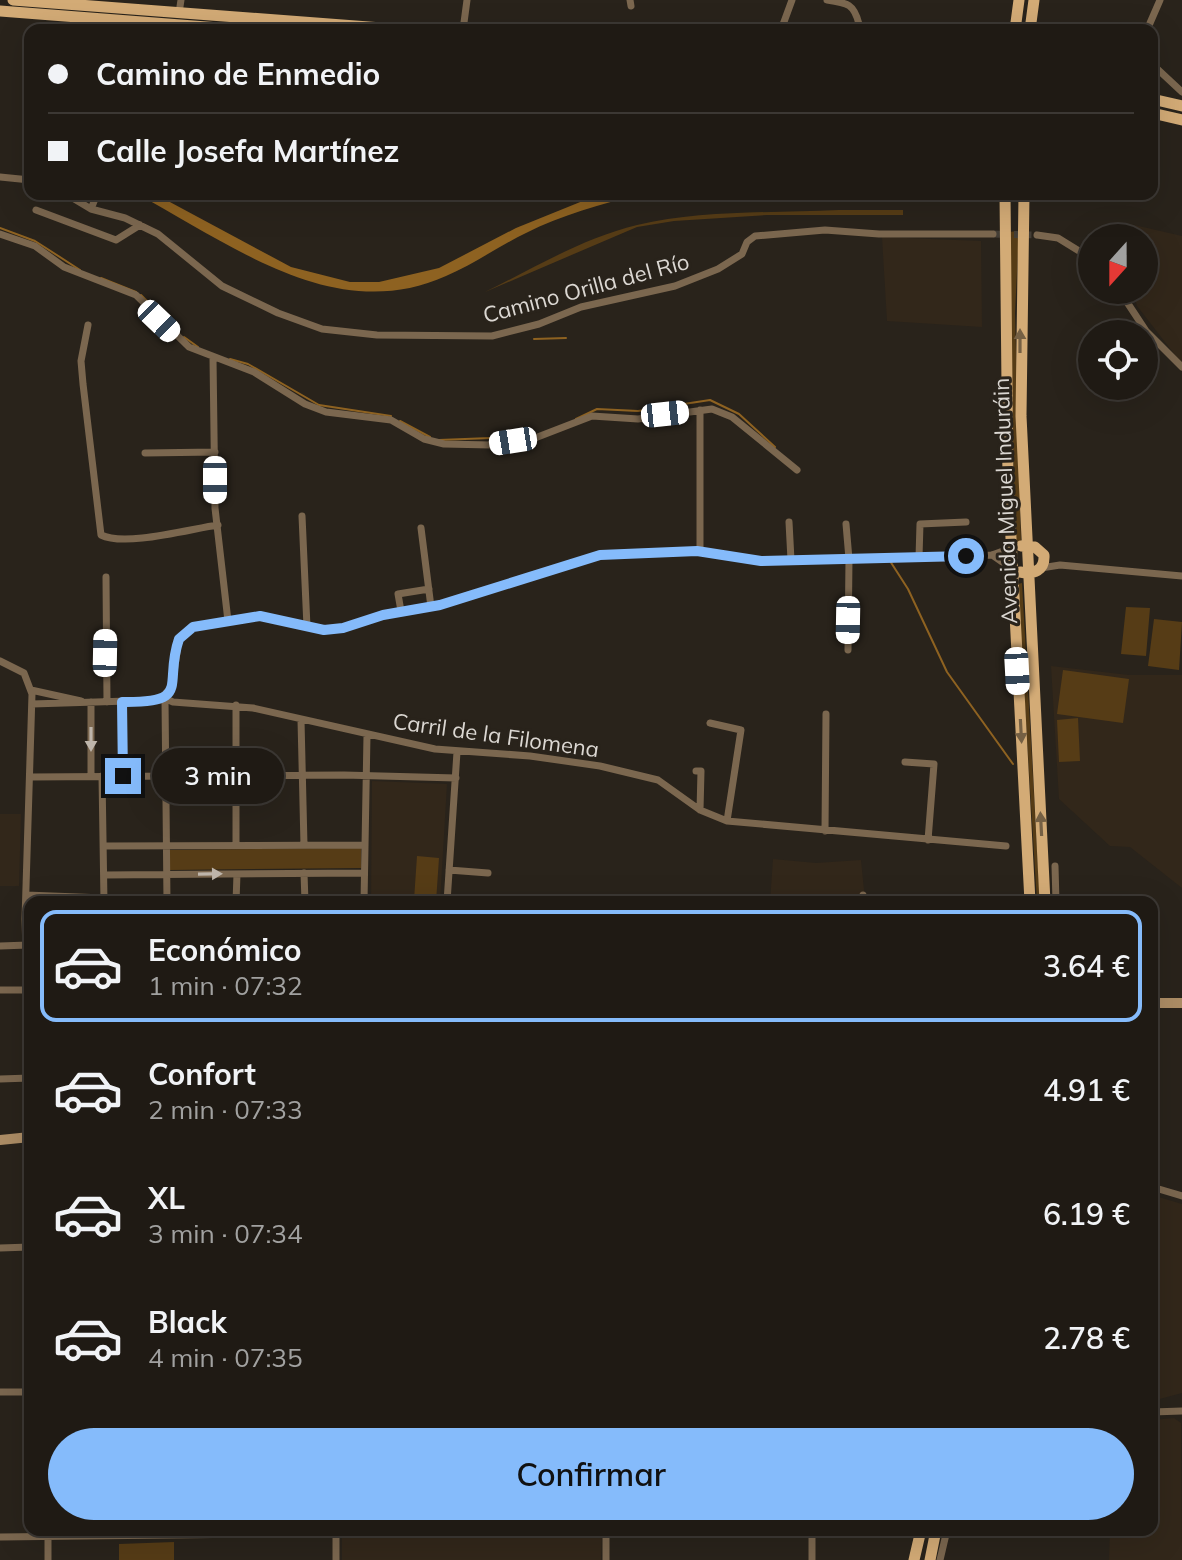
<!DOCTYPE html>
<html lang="es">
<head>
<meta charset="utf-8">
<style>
	:root { --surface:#1f1a14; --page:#2c2722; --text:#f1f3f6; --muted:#a1a1a0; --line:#3c3834; --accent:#85bbfb }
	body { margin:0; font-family:Mulish,sans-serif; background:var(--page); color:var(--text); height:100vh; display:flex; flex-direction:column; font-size:30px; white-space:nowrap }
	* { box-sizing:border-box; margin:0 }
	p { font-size:26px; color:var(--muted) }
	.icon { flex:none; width:44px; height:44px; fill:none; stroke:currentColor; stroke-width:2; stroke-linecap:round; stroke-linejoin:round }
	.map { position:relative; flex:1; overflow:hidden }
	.sheet { position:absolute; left:24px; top:896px; width:1134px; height:640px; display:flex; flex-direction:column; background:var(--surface); border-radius:16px; box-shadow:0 8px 32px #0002,0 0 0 2px var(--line) }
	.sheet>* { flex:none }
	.banner { position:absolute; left:24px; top:24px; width:1134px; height:176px; border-radius:16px; box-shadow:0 8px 32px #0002,0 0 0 2px var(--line); display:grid; align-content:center; height:176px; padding:0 24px; background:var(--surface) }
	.needle { width:52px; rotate:201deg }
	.buttons { position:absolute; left:1078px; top:224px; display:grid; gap:16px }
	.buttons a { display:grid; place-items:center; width:80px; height:80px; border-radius:50%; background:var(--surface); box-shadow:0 8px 32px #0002,0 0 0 2px var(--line); font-size:40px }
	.end { position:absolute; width:36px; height:36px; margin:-18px; border:10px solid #85bbfb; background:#111; box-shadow:0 0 0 4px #111 }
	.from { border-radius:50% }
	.bubble { position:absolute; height:56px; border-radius:28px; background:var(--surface); box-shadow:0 8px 32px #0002,0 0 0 2px var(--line); font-size:26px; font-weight:600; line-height:56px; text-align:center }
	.car { position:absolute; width:24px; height:48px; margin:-24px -12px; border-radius:10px; box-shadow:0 0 6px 2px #0007; background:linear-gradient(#fff 24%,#345 0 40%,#fff 0 76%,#345 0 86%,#fff 0) }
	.banner b { display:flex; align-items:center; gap:28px; height:76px; font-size:30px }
	.banner b+b { border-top:2px solid var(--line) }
	.banner i { width:20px; height:20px; background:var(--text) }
	ul { padding:14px 0 0; list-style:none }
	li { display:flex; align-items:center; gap:24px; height:112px; margin:0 16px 12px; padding:0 8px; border:4px solid transparent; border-radius:16px }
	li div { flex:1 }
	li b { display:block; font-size:30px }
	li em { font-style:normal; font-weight:600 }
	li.current { border-color:var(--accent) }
	li>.icon { width:72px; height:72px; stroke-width:1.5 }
	.cta { display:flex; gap:16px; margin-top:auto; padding:16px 24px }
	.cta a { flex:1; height:92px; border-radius:48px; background:var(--accent); color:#111; font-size:32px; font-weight:600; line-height:92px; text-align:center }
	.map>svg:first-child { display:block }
</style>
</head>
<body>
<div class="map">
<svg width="1182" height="1560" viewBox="0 0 1182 1560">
	<rect width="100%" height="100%" fill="#29231b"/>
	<path fill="#32271a" d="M 1130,224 L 1182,236 L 1182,364 L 1137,306 L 1132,290 L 1144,290 L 1144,238 L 1130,238 Z
		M 882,237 L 981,241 L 982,327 L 887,321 Z
		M 1051,666 L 1129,675 L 1182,675 L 1182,888 L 1130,847 L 1110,846 L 1059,799 Z
		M 372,781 L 447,784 L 440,902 L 371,902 Z
		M 0,814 L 21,814 L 19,886 L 0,886 Z
		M 773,859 L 816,863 L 861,860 L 865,900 L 883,902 L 770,902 Z
		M 1152,1195 L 1182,1204 L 1182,1393 L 1152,1401 Z
		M 1174,1418 L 1181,1423 L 1182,1560 L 1109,1560 L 1110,1530 L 1152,1530 L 1152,1420 Z
		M 342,1530 L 602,1530 L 601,1560 L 342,1560 Z"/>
	<path fill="#563c16" d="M 839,210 L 903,210 L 903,215 L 767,215 L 674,221 L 637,227 L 485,292 C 534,268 583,238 637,225 C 701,210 773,213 839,210 Z
		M 1019,231 L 1015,313 L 1021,542 L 1015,542 L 1009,232 Z
		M 1022,583 L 1040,902 L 1037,902 L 1018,592 L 1018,584 Z
		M 1126,607 L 1150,608 L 1146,656 L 1121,654 Z
		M 1154,619 L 1182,622 L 1179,670 L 1148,666 Z
		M 1063,670 L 1129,679 L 1123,723 L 1057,714 Z
		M 1078,718 L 1080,761 L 1059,762 L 1057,720 Z
		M 361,848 L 361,868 L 170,870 L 170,850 Z
		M 417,856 L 439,858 L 436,902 L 414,900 Z
		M 174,1542 L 174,1560 L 119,1560 L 119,1544 Z"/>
	<path fill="#8e6221" d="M 137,194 L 155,194 L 291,267 L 350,282 L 379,282 L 439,268 L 516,228 L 600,194 L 641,194 C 602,204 561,215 526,233 C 499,246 474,264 446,276 C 335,326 231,244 137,194 Z"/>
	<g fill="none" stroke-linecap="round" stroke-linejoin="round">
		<path stroke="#8e6221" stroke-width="2" d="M 0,228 L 35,241 L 80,270
			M 101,278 L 136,292
			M 141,295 L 159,313
			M 184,337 L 198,347
			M 534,339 L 566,338
			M 230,359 L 248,364 L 319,405 L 391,416
			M 576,419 L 597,409 L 638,411 L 710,400 L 739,414 L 775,447
			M 400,421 L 430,437
			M 439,440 L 517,437
			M 890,561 L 908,589 L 947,672 L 1013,764"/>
		<path stroke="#443e36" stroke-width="7" stroke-dasharray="7 3.5" stroke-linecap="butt" d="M 993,234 L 1037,235"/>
		<path stroke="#7b674f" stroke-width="7" d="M 630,0 L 631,6
			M 827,0 C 848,3 854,4 859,24
			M 179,13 L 181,0
			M 463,30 L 467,0
			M 781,30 L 792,0
			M 1147,30 L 1160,0
			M 1152,64 L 1182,92
			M 0,177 L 30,180
			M 66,194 L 91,209 L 125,218 L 158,234 L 222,286 L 278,313 L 322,329 L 377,335 L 492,336 L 539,324 L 581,307 L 675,286 L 718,269 L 742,254 L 747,242 L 755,236 L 825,230 L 879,234 L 993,234
			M 91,209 L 97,194
			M 36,210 L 116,240 L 140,225
			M 0,234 L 35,246 L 64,267 L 136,295 L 189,347 L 254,372 L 305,404 L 326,412 L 391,420 L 424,439 L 444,444 L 491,445 L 535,438 L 592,416 L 638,419 L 712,409 L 732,417 L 797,470
			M 1037,235 L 1058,238 L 1092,259
			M 1119,290 L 1146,331 L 1182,367
			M 88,325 L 81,361 L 83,384 L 101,535 C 125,547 190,529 218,525
			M 213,358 L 215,508 L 228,621
			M 700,410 L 700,552
			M 145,453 L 215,452
			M 302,516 L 307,627
			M 789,522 L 791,560
			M 846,524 L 849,559 L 848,650
			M 421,528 L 431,607
			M 992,555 L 1012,569
			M 919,557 L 920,524 L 966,522
			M 1041,568 L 1060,565 L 1182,576
			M 106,577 L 107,702
			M 401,611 L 398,594 L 429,589
			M 0,661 L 24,673 L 32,694 L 25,919 L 30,1082
			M 31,690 L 81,701
			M 164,698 L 173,702 L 253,708 L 435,749 L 530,756 L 600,766 L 658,780 L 700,810 L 727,821 L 1006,846
			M 165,699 L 167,902
			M 122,702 L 123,776
			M 32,704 L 160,700 L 172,686 L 179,639 L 193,627 L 260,616 L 324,630 L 343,628 L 383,615 L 440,605 L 600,555 L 697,551 L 761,561 L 992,555 L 1011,548
			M 301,720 L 304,845
			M 710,723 L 741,730 L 727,821
			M 905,762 L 934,764 L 928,840
			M 696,771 L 701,771 L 700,810
			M 91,776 L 91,702
			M 102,776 L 104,902
			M 30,777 L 344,775 L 456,778
			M 825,831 L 826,714
			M 236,845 L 236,705
			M 104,846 L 364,845
			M 1055,866 L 1056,902
			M 449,870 L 488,873
			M 304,873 L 305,902
			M 104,875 L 364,873
			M 26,895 L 104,898
			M 863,895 L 863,902
			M 236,902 L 237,874
			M 364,902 L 367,735
			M 447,902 L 457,752
			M 0,946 L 28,945
			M 0,990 L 30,990
			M 0,1079 L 30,1078
			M 1152,1187 L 1182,1196
			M 0,1248 L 30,1247
			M 0,1392 L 30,1392
			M 1152,1412 L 1182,1411
			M 48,1530 L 48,1560
			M 336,1530 L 336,1560
			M 0,1537 L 336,1533
			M 606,1560 L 606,1530
			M 812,1560 L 812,1530
			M 940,1560 L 947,1530"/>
		<path stroke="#ad8d65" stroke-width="10" d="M 1152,1003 L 1182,1003
			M 0,1140 L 30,1137"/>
		<path stroke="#d3ab76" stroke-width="11" d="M 13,0 L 408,30
			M 0,11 L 245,30
			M 1015,30 L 1019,0
			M 1030,30 L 1034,0
			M 1152,99 L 1182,106
			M 1152,113 L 1182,120
			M 1005,194 L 1008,481 L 1030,902
			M 1024,194 L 1021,416 L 1045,902
			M 1020,572 C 1034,575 1045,570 1044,555 L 1035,547 L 1021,546
			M 914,1560 L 921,1530
			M 930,1560 L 936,1530"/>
	</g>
	<defs><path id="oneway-solid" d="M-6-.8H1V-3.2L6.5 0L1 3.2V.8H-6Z" transform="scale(2)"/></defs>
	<g fill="#756044">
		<use href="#oneway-solid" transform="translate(1020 341) rotate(-90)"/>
		<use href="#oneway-solid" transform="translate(1021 731) rotate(87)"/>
		<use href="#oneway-solid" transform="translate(1041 824) rotate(-93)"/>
	</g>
	<g fill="#beb5ab">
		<use href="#oneway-solid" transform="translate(91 739) rotate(90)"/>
		<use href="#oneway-solid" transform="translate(210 874) rotate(-1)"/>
	</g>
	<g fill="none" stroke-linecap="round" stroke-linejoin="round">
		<path stroke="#85bbfb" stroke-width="10" d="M 123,776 L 122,702 C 193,703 163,685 179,639 L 193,627 L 260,616 L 324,630 L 343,628 L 383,615 L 440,605 L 600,555 L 697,551 L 761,561 L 966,556"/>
	</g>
	<g text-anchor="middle" stroke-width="6" stroke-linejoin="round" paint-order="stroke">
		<g font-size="22" fill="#dbd7d2" stroke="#29231b">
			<text transform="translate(586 288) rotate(-15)" y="8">Camino Orilla del Río</text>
			<text transform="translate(1005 501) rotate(-92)" y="8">Avenida Miguel Induráin</text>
			<text transform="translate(496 735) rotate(8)" y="8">Carril de la Filomena</text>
		</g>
	</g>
</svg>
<div class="buttons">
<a><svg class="needle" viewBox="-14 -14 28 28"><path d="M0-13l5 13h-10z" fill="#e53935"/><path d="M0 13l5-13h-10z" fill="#a1a1a0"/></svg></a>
<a><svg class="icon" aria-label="locate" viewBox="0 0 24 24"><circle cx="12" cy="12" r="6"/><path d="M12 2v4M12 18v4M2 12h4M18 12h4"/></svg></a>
</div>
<i class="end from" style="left:966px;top:556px"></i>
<i class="end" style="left:123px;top:776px"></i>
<div class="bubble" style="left:152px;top:748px;width:132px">3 min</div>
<i class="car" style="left:159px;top:321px;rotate:134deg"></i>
<i class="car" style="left:665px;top:414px;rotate:84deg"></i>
<i class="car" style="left:513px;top:441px;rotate:261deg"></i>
<i class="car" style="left:215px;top:480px;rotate:180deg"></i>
<i class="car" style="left:848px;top:620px;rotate:181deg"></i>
<i class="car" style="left:105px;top:653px;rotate:1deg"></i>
<i class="car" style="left:1017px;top:671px;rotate:177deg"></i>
<div class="banner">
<b><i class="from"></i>Camino de Enmedio</b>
<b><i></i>Calle Josefa Martínez</b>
</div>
<section class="sheet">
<ul>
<li class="current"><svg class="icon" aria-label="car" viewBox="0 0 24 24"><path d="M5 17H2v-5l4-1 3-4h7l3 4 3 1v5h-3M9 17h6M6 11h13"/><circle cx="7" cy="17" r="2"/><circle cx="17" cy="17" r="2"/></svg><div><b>Económico</b><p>1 min · 07:32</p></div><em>3.64 €</em></li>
<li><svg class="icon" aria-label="car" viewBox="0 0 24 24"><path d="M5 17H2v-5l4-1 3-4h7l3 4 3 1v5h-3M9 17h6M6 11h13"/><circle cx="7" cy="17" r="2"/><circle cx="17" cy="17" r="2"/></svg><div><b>Confort</b><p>2 min · 07:33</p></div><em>4.91 €</em></li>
<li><svg class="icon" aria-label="car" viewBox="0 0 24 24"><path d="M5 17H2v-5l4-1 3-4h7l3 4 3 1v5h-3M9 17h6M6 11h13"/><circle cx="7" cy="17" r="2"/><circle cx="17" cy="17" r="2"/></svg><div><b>XL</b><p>3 min · 07:34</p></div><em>6.19 €</em></li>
<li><svg class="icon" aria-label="car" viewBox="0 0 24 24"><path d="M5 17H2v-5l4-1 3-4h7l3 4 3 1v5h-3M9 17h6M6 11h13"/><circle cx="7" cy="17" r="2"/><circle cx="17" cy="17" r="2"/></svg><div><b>Black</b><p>4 min · 07:35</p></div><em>2.78 €</em></li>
</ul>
<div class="cta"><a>Confirmar</a></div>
</section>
</div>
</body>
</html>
